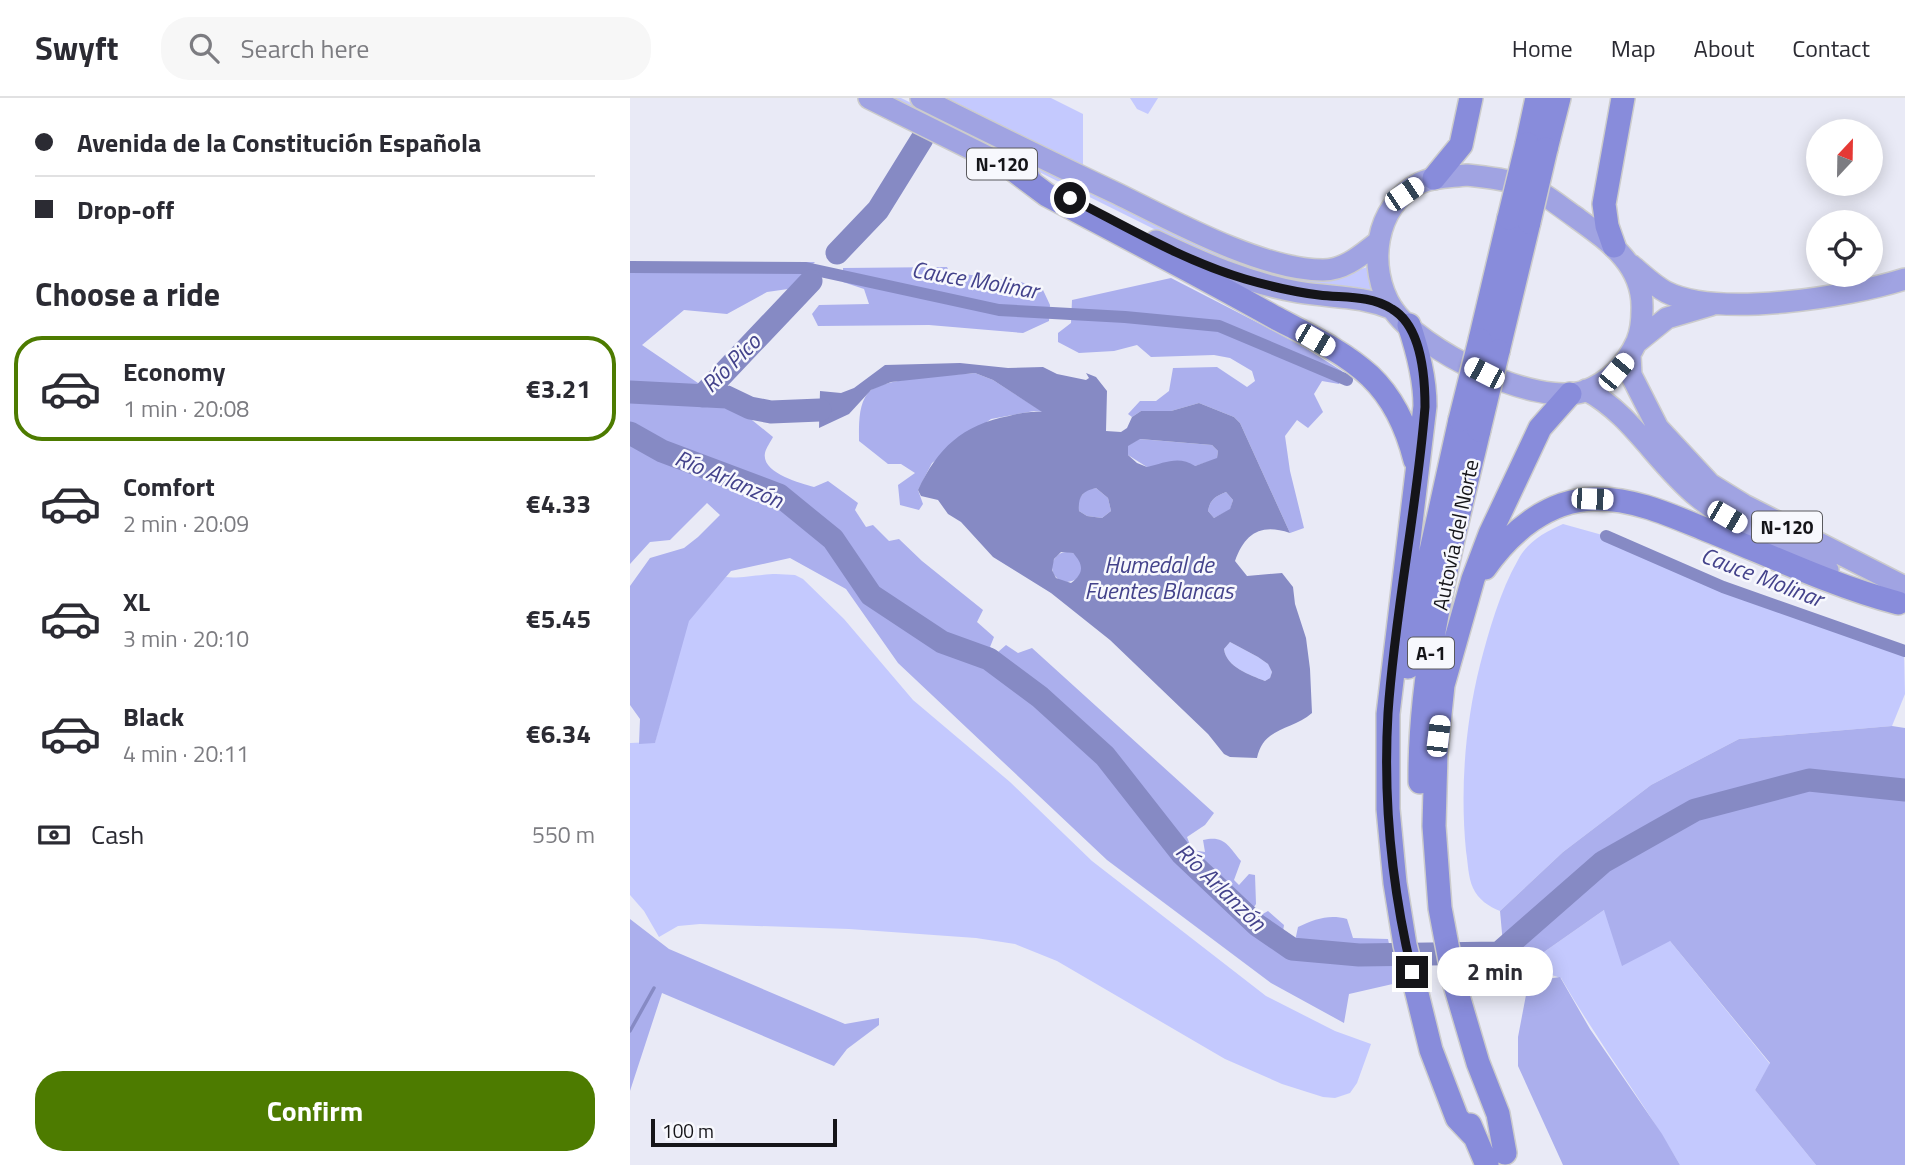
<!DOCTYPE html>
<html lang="en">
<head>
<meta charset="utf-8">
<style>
	:root { --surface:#fff; --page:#f7f7f7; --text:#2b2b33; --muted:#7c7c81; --line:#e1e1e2; --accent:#4d7b00 }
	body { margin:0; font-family:"Titillium Web",sans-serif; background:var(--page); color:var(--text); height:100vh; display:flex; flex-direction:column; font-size:26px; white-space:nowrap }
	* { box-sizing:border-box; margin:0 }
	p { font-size:23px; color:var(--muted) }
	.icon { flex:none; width:38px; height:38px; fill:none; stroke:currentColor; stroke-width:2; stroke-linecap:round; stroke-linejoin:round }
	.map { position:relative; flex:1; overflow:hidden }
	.details { display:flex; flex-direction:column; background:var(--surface); width:630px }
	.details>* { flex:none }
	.hud { display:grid; align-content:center; height:154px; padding:0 35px; background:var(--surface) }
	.needle { width:46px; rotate:22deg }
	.tools { position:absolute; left:1176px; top:21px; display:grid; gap:14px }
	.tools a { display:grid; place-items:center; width:77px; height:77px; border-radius:50%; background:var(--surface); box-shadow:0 4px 18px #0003; font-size:35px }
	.scale { position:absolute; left:21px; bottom:18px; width:186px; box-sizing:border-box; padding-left:7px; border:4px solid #151519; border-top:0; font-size:19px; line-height:24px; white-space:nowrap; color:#151519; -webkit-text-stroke:5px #f7f8fd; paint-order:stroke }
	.end { position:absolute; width:32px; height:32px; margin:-16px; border:9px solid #151519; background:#fff; box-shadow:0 0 0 4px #fff }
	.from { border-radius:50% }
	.bubble { position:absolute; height:49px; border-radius:24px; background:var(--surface); box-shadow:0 4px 18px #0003; font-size:23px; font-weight:700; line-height:49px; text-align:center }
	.car { position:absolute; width:21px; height:42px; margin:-21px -10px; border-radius:9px; box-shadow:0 0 5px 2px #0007; background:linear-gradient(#fff 24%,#345 0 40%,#fff 0 76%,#345 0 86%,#fff 0) }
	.hud b { display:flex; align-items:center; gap:24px; height:66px; font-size:26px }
	.hud b+b { border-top:2px solid var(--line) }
	.hud i { width:18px; height:18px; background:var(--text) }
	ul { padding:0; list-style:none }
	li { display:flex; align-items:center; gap:21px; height:105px; margin:0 14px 10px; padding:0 21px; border:4px solid transparent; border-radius:28px }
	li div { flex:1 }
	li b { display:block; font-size:26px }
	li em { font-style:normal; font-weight:700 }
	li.selected { border-color:var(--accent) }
	li>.icon { width:63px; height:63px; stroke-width:1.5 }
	h2 { padding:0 35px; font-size:32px; line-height:84px }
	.pay { display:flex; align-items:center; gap:18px; height:77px; padding:0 35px; font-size:26px }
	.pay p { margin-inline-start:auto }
	.action { display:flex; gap:14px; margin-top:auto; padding:14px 35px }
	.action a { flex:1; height:80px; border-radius:28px; background:var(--accent); color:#fff; font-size:28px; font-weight:700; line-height:80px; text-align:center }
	header { display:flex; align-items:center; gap:42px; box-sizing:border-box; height:98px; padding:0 35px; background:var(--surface); border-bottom:2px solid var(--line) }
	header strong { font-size:33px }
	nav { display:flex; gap:38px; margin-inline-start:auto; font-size:24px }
	.search { width:490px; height:63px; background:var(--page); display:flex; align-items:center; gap:18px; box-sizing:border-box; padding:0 24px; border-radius:28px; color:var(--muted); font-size:26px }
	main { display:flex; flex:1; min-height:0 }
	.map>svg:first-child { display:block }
</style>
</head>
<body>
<header>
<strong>Swyft</strong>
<div class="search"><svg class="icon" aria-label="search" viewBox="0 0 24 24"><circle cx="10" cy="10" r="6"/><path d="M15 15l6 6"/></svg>Search here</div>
<nav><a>Home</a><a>Map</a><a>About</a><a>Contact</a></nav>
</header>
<main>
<section class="details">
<div class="hud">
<b><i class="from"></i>Avenida de la Constitución Española</b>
<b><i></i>Drop-off</b>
</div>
<h2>Choose a ride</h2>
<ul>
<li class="selected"><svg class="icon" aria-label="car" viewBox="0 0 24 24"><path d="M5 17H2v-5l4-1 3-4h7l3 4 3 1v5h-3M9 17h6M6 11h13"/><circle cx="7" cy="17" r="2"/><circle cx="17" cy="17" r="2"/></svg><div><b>Economy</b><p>1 min · 20:08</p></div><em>€3.21</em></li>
<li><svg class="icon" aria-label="car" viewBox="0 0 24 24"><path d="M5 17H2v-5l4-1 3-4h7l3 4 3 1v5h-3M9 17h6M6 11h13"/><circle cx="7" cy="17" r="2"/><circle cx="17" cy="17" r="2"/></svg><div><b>Comfort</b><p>2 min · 20:09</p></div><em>€4.33</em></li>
<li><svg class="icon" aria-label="car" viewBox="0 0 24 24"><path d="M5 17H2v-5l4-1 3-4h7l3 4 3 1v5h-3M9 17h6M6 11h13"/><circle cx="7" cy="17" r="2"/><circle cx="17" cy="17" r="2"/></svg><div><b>XL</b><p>3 min · 20:10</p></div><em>€5.45</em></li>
<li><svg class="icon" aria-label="car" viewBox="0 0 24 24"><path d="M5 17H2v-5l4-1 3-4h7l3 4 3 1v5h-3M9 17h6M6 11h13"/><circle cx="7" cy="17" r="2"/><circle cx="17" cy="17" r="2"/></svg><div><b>Black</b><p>4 min · 20:11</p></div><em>€6.34</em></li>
</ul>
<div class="pay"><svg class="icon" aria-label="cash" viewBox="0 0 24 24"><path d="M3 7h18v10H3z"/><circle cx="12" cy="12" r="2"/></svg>Cash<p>550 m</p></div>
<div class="action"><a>Confirm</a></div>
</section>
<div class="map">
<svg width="1275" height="1067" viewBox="0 0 1275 1067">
	<rect width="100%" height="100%" fill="#e9eaf6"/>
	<path fill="#c4c9fe" d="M 260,0 L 271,0 L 430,77 L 701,181 L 737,169 L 741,192 L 661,184 L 605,167 L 532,135 Z
		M 317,0 L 421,0 L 453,16 L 453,68 Z
		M 500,0 L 528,0 L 518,16 L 507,11 Z
		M 933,426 L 976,438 L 1093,489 L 1274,553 L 1275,596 L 1262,628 L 1109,641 L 1021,687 L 933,754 L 870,813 C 859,809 848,801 843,790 C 838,779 838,765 836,753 C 830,691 835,627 850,567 C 859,533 870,493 888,462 C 897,444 915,434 933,426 Z
		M 146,476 L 165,477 L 173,481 L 214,521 L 283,602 L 380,684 L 462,763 L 636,898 L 705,933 L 741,946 L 727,985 L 720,995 L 705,1000 L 693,999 L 652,986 L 595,961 L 427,863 L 385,846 L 346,840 L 219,831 L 70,826 L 48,828 L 29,839 L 14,813 L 0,797 L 0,645 L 25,644 L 58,523 L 96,479 C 108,481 132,476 146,476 Z
		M 600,544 L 628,559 L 638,566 L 642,574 L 640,580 L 635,583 C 620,577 596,569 594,551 Z
		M 974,812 L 1040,843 L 1140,966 L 1125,992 L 1186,1067 L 1050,1067 C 1013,1003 968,944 931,880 L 894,868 Z"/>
	<path fill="#abafed" d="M 185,164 L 158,191 L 137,194 L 97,216 L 54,212 L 12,247 L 68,285 L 91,297 L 143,339 C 141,343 136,350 135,355 C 131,375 170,385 184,389 L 198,383 L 228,405 L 225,412 L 236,429 L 243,427 L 259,443 L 269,441 L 292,463 L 353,512 L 347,524 L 364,539 L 360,549 L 368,554 L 376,547 L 388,555 L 402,550 L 584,715 L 575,727 L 557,739 L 562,752 L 575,754 L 573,742 C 595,737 598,748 611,763 L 604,782 L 609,787 L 619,776 L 625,777 L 626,806 L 622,812 L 629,818 L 638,813 L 654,827 L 652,840 L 665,843 L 668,829 C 685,821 699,816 717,821 L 723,840 L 758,841 L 767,885 L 719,896 L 714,925 L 641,885 L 477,762 L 268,565 L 216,491 L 160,460 L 101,473 L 59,523 L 25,645 L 9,646 L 10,621 L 0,607 L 0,488 L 20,460 L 54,450 L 68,439 L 90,417 L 77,405 L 40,442 L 20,444 L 0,466 L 0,165 Z
		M 317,169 L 325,188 L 334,189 L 334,176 L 391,184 L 413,192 L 420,207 L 419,223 L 393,235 L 299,227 L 188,228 L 182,216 L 189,207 L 239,206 L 234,191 L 213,184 L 213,170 Z
		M 541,180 L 669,246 L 712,273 L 709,286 L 692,283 L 684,296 L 693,314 L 678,330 L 667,322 L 655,338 L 660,373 L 674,430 L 660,435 L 610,325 L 604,319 L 569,305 L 541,313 L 511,313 L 502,319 L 498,316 L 510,303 L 526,303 L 539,293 L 543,270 L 587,269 L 617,289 L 625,283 L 622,273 L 600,260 L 584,257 L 521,259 L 507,247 L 484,253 L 449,255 L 428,244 L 428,235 L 441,225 L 442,202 Z
		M 345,275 L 363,282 L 413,314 L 404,313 L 361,321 L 302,365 L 288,392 L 293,406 L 289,412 L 270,407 L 268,387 L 285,375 L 271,366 L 258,366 L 229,343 C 229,328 228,307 238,295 C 251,279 324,277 345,275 Z
		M 509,341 L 582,347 L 588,353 L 587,361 L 565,368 L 517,369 L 498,357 L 497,348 Z
		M 466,390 L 478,400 L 481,413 L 472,420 L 457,418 L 449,413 L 448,402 L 456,392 Z
		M 596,394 L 603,402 L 600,412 L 584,420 L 578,413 C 580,401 586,398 596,394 Z
		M422 469a15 15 0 1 1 30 0a15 15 0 1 1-30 0Z
		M 1262,628 L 1275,630 L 1275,1067 L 1186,1067 L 1125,992 L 1140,965 L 1040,843 L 992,868 L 974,812 L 894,868 L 875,868 L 870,813 L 933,754 L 1021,687 L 1109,641 Z
		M 0,821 L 39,851 L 215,926 L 249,920 L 249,927 L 217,951 L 204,968 L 32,895 L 0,993 Z
		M 930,879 L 960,931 L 1032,1036 L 1050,1067 L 933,1067 L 888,968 L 888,939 L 896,897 L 911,882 Z"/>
	<path fill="#868ac4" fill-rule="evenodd" d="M 330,265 L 378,270 L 413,269 L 427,276 L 456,282 L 459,280 L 456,275 L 466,279 L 477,293 L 476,333 L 491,334 L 497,330 L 502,319 L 511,313 L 541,313 L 569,305 L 604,319 L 610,325 L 660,435 C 631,425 615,435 605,463 L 617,478 L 652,475 L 663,489 L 665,506 L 676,540 L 680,571 L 682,615 C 662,633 634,628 627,660 L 600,659 L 594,656 L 578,636 L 480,542 L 421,495 L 363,459 L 331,424 L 318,416 L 308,402 L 291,398 L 288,392 C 308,350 332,327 379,318 C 390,315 401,313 412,314 L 363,282 L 345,275 L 261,284 L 241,292 L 219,316 L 189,330 L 190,293 L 211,295 L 224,290 L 255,267 ZM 510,341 L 582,347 L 588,353 L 587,360 L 565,368 C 549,357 534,365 517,369 L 507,365 L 498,357 L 498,348 ZM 466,390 L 478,400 L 481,413 L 472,420 L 457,418 L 449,413 C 448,399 452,393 466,390 ZM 596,394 L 603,402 L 600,411 L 584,420 L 578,413 C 580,401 586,398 596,394 ZM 431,454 L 443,455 C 454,467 454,475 441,485 L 426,480 L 422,472 L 424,461 ZM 600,544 L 628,559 L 638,566 L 642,574 L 640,580 L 635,583 C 620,577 596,569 594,551 Z"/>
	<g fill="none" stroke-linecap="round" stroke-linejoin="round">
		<path stroke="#868ac4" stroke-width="3.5" d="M 0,933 L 24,890"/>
		<path stroke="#868ac4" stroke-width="12" d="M 0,169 L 176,170 L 369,212 L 495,219 L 589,228 L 717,282
			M 976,438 L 1093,489 L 1275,553"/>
		<path stroke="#868ac4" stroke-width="23" d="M 207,155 L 248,112 L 292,41
			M 0,294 L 97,299 L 120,310 L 141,314 L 190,312
			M 72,298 L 181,183
			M 0,335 L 32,353 L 149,397 L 203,441 L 241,497 L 312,544 L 359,561 L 410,599 L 475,658 L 552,756 L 627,827 L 662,851 L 729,857 L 869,855 L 973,764 L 1065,712 L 1179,682 L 1275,692"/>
		<defs>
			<path id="trunk" d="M 239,0 L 400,80
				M 291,0 C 357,33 422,65 488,96 C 543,123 632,172 693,172 C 715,172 731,157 748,144
				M 837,77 C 857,79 875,81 894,87 C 912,93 928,107 944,118 C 977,142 1014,166 1012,212 C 1012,222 1011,233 1007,243 C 996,267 979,284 955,293 C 906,310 789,252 762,210 C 737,170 744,108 790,85 C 804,78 821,79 837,77 Z
				M 526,143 C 572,165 618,185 668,194 C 704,200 729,197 763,211
				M 1001,167 C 1012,176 1023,187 1036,194 C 1088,220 1219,199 1275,181
				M 1006,245 L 1037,220 L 1081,207
				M 1000,257 L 1001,277 L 1028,330 L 1080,386 L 1114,407 L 1275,489
				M 956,292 C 1002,316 1027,366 1068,399 C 1106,430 1154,451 1198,472"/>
			<path id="motorway" d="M 897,46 L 907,0
				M 916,51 L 929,0
				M 385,73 L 417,97 C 493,137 569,177 644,219 C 676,236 713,253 740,278 C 764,301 777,330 785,362
				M 804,80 L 831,47 L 841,0
				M 984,148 L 977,128 L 974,106 L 993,0
				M 779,227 C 788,254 795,280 795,308 L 758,616 L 758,711 L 765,785 L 775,847 L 801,952 L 827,1020 L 845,1039
				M 850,242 L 879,120
				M 868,253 L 899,124
				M 855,470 C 880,434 918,402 964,401 C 1002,400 1038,416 1072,430 C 1137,456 1200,487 1268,505
				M 778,569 L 787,516 L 830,322
				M 790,684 C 789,565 822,447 849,332
				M 840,1027 L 857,1067
				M 875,1055 L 868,1016 L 848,965 L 824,884 L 810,810 L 804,728 L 806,655 L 813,587 L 843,481 L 860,436 L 910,330 L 940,296"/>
		</defs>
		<use href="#trunk" stroke="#ccc" stroke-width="24"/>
		<use href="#motorway" stroke="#ccc" stroke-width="26"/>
		<use href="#trunk" stroke="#a0a3e2" stroke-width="21"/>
		<use href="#motorway" stroke="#888cdb" stroke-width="23"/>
		<defs>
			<path id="motorway-bridge" d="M 879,120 L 897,46
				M 899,124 L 916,51
				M 830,322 L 850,242
				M 849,332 L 868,253"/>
		</defs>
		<use href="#motorway-bridge" stroke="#ccc" stroke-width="26" stroke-linecap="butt"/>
		<use href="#motorway-bridge" stroke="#888cdb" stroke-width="23"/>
	</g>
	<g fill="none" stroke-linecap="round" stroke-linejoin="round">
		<path stroke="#151519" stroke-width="9" d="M 440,100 C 497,129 554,163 615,181 C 639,188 664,194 689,197 C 714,200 740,197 762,211 C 791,228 795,278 795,309 C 787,411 765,512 758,615 C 753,701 762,790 782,874"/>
	</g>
	<g text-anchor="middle" stroke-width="5" stroke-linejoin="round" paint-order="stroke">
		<g fill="#f7f8fd" stroke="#59595d" stroke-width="2">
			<rect x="337" y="50.5" width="70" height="31" rx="5"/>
			<rect x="1122" y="413.5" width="70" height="31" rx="5"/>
			<rect x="778" y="539.5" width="46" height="31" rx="5"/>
		</g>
		<g font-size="19" font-weight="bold" fill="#151519">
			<text x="372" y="73">N-120</text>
			<text x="1157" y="436">N-120</text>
			<text x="801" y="562">A-1</text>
		</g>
		<g font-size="21" fill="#151519" stroke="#f7f8fd">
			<text transform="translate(826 437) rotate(-78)" y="7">Autovía del Norte</text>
		</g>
		<g font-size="23" font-style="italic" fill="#43428b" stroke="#f7f8fd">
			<text transform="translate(345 182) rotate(10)" y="8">Cauce Molinar</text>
			<text transform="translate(101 265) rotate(-45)" y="8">Río Pico</text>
			<text transform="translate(99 381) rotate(23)" y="8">Río Arlanzón</text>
			<text x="529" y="475">Humedal de<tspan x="529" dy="26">Fuentes Blancas</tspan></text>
			<text transform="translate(1132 479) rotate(21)" y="8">Cauce Molinar</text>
			<text transform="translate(591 789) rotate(44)" y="8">Río Arlanzón</text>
		</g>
	</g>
</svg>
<div class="tools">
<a><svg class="needle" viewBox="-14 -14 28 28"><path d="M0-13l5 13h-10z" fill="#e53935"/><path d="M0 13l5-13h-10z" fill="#7c7c81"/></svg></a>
<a><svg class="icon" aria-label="locate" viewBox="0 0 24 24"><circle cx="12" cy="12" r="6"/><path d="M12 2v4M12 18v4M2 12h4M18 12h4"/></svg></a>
</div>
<div class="scale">100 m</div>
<i class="end from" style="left:440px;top:100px"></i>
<i class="end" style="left:782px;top:874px"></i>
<div class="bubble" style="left:807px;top:849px;width:116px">2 min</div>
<i class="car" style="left:774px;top:96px;rotate:56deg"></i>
<i class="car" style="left:685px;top:242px;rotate:120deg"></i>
<i class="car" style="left:986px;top:274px;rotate:40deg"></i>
<i class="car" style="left:854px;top:275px;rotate:297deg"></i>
<i class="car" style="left:962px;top:401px;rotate:92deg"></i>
<i class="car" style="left:1097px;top:419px;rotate:120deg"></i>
<i class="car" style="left:808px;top:638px;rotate:7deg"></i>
</div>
</main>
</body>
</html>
